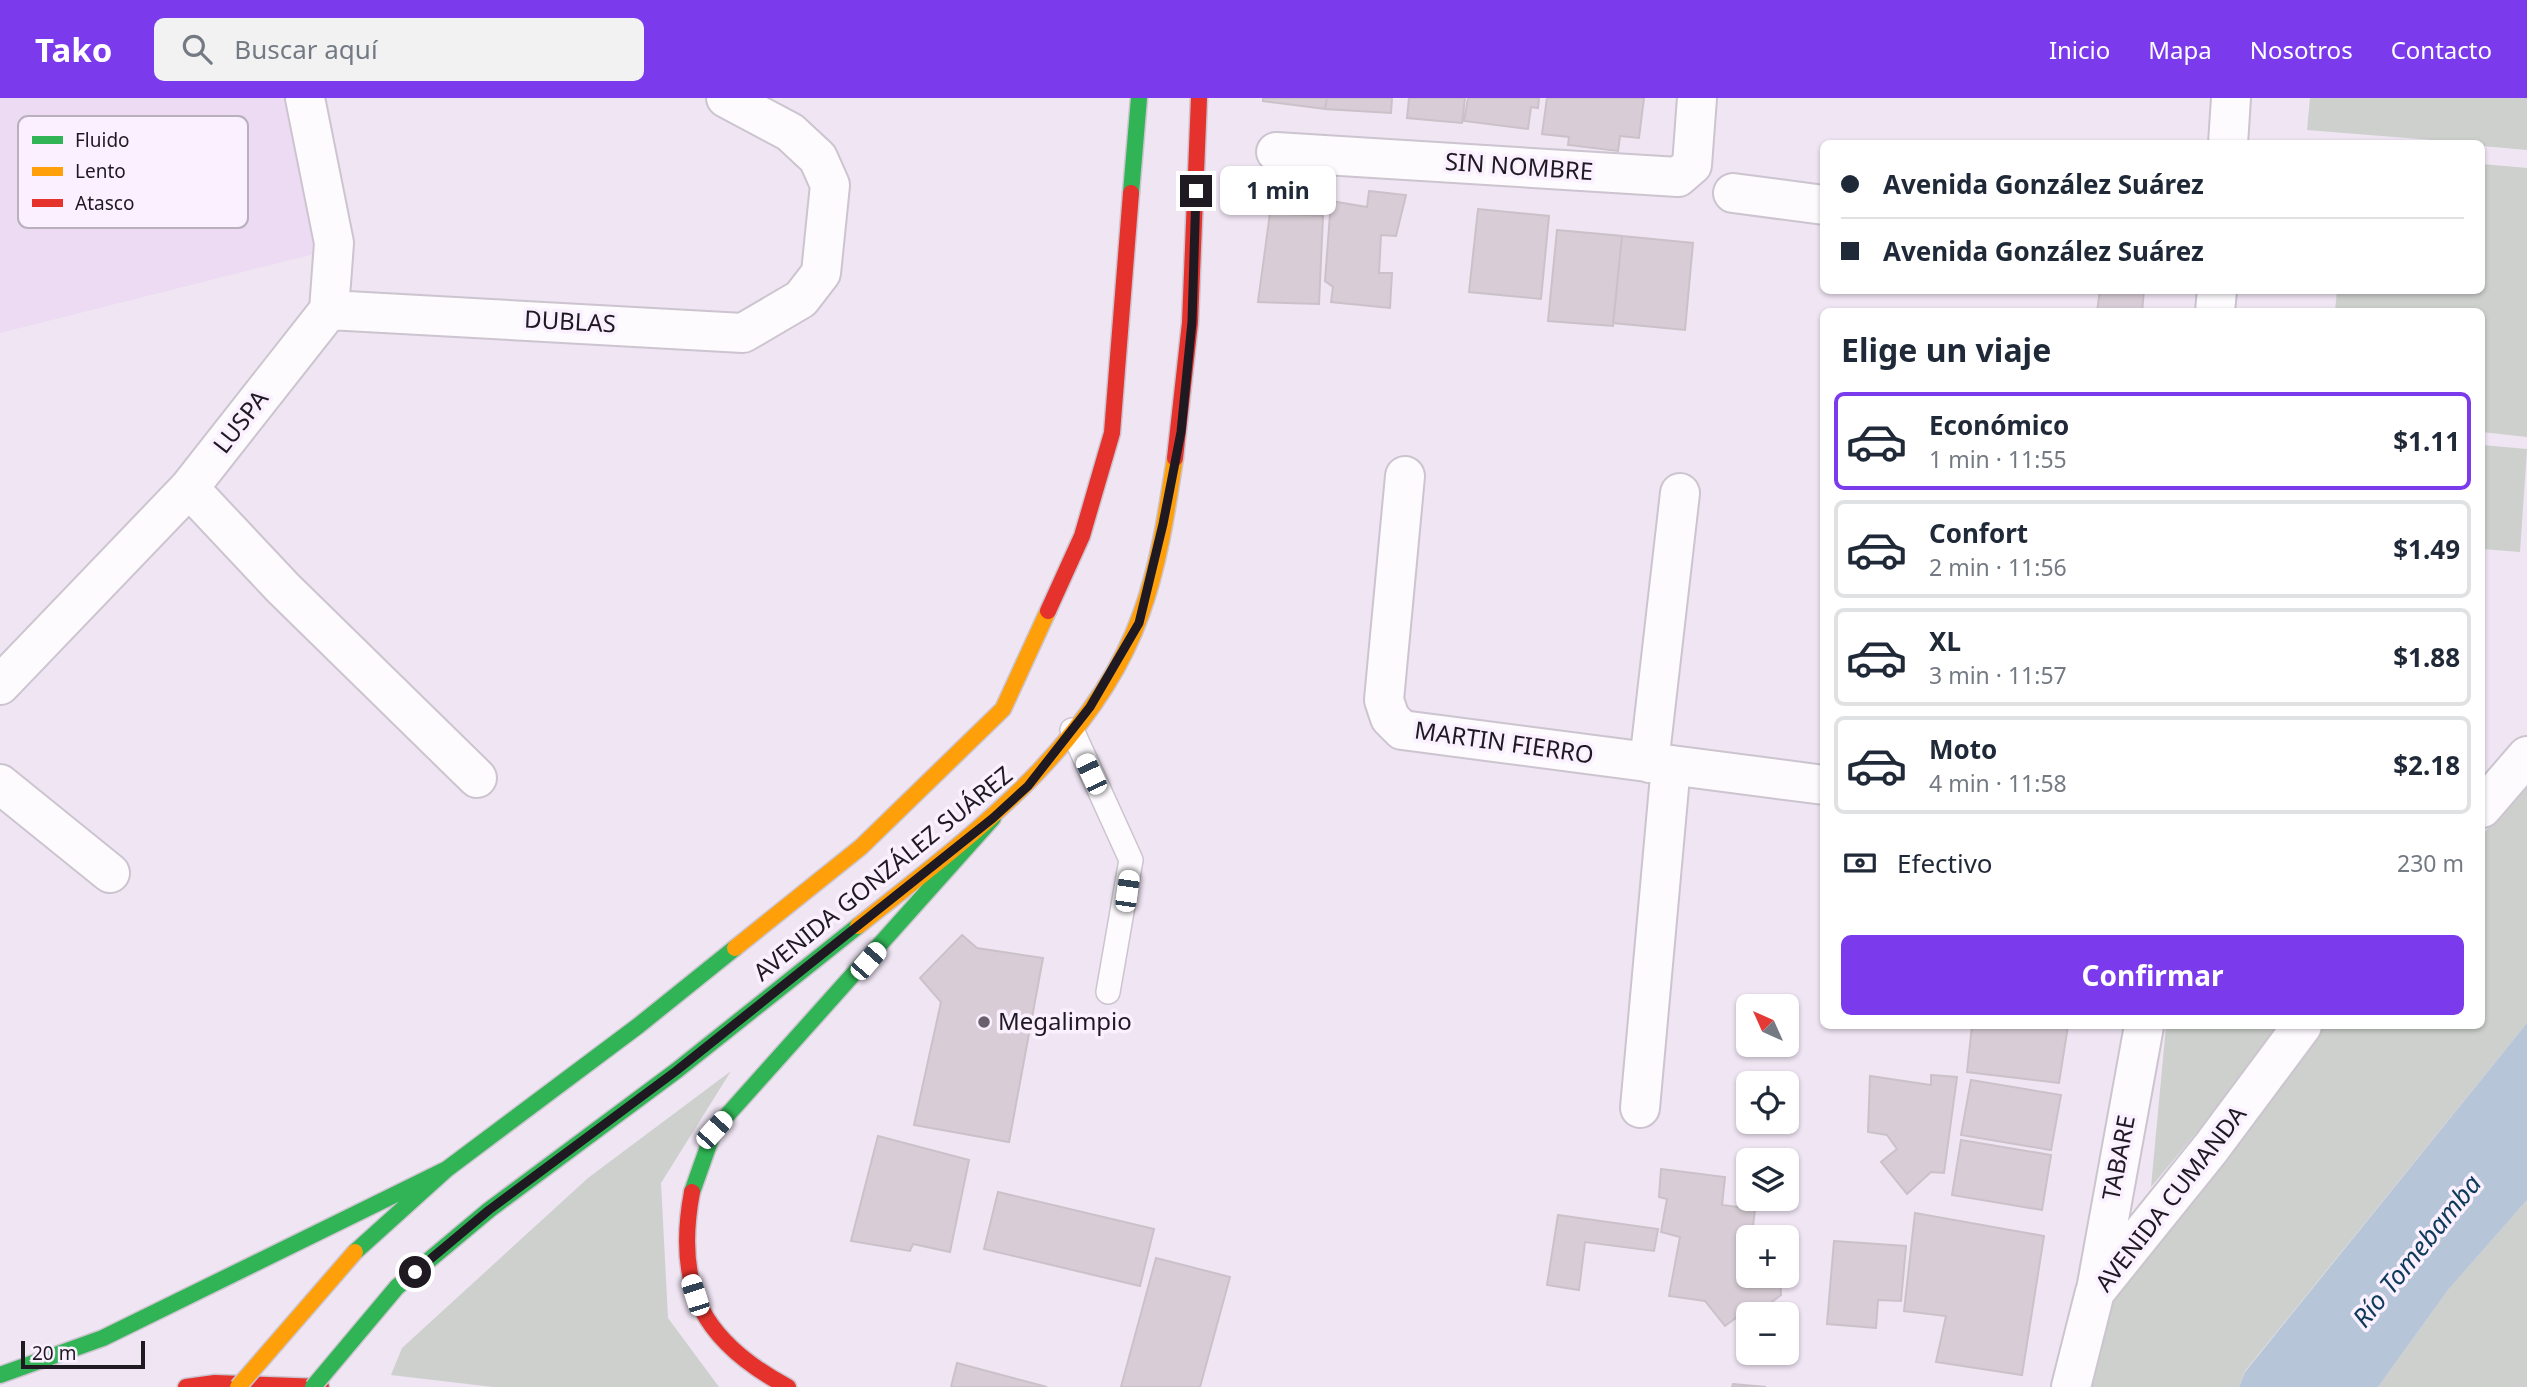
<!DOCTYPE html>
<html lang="es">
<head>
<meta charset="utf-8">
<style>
	:root { --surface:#fff; --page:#f2f2f3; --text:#1f2937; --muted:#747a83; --line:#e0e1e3; --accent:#7c3aed }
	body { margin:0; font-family:"Noto Sans",sans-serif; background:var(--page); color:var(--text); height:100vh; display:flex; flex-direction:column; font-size:26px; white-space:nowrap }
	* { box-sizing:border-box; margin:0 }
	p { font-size:23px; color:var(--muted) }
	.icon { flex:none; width:38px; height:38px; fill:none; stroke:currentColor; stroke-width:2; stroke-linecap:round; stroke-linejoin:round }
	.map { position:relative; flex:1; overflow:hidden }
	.details { position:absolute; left:1820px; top:210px; width:665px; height:721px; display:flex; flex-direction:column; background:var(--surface); border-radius:10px; box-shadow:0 2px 5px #0004 }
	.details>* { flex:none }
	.hud { position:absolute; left:1820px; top:42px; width:665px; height:154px; border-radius:10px; box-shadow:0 2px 5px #0004; display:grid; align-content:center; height:154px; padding:0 21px; background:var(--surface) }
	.needle { width:46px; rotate:315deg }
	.controls { position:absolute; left:1736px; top:896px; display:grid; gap:14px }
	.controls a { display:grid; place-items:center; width:63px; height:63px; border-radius:10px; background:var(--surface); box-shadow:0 2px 5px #0004; font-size:35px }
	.scale { position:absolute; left:21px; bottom:18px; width:124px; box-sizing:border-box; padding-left:7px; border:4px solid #1f1922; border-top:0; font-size:19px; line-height:24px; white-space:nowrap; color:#1f1922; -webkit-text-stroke:5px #faf0ff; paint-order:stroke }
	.end { position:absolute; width:32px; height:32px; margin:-16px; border:9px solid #1f1922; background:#fff; box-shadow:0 0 0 4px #fff }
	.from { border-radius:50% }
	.bubble { position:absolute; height:49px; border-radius:10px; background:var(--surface); box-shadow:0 2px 5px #0004; font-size:23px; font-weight:700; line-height:49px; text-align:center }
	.car { position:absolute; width:21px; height:42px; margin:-21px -10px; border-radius:9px; box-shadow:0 0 5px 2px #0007; background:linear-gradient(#fff 24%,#345 0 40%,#fff 0 76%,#345 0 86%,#fff 0) }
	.hud b { display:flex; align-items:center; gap:24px; height:66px; font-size:26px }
	.hud b+b { border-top:2px solid var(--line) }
	.hud i { width:18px; height:18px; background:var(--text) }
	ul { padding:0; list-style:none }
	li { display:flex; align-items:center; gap:21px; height:98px; margin:0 14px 10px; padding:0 7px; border:4px solid var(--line); border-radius:10px }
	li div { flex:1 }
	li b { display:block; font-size:26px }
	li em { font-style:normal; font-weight:700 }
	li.selected { border-color:var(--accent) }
	li>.icon { width:63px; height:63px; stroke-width:1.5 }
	h2 { padding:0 21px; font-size:32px; line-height:84px }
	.pay { display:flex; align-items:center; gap:18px; height:77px; padding:0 21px; font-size:26px }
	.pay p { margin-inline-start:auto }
	.action { display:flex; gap:14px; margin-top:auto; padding:14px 21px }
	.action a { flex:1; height:80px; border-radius:10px; background:var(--accent); color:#fff; font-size:28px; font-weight:700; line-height:80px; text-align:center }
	header { display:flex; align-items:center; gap:42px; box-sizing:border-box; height:98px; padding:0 35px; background:var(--accent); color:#fff }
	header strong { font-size:33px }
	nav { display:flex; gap:38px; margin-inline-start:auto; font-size:24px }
	.search { width:490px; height:63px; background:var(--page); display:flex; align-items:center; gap:18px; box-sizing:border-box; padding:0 24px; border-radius:10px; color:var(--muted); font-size:26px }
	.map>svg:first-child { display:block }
</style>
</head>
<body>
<header>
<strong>Tako</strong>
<div class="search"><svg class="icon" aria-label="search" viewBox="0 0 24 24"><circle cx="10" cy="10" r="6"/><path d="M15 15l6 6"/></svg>Buscar aquí</div>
<nav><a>Inicio</a><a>Mapa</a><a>Nosotros</a><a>Contacto</a></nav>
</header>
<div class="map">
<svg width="2527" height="1289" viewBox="0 0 2527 1289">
	<rect width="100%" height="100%" fill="#efe5f3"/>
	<path fill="#ecdbf3" d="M 0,0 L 297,0 L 322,154 L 0,235 Z"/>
	<path fill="#cdd0cd" d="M 2310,0 L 2527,0 L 2527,52 L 2482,48 L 2482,46 L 2307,32 Z
		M 2482,66 L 2527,70 L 2527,339 L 2482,334 L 2482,214 L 2335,213 L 2337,193 L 2482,192 Z
		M 2482,347 L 2527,351 L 2520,454 L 2482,451 Z
		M 2527,686 L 2527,925 L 2245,1273 L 2239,1289 L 2071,1289 L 2095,1194 L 2312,928 L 2482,928 L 2482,737 Z
		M 2166,928 L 2285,928 L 2151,1089 Z
		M 731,973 L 661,1085 L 668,1220 L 719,1289 L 493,1289 L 391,1277 L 402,1250 L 588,1080 Z
		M 2527,1102 L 2527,1289 L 2378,1289 L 2448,1192 Z"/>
	<path fill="#b6c5d7" d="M 2527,925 L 2527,1102 L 2448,1192 L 2378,1289 L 2239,1289 L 2245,1274 Z"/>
	<path fill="#d8cdd6" stroke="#cbc1c9" stroke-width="2" d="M 1263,0 L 1327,0 L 1325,11 L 1263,3 Z
		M 1327,0 L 1392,0 L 1391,15 L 1325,11 Z
		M 1409,0 L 1465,0 L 1462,25 L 1407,20 Z
		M 1468,0 L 1539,0 L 1538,10 L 1531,9 L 1528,31 L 1464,23 Z
		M 1547,0 L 1644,0 L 1639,40 L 1620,38 L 1618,53 L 1568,47 L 1569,39 L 1542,36 Z
		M 1369,93 L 1406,97 L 1396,138 L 1381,137 L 1379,175 L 1392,175 L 1390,210 L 1331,204 L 1333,189 L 1325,183 L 1331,103 L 1367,109 Z
		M 1478,111 L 1549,118 L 1541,201 L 1469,194 Z
		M 1270,115 L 1323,118 L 1319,206 L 1258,204 Z
		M 1557,132 L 1622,138 L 1613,228 L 1548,223 Z
		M 1622,138 L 1693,145 L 1685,232 L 1613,225 Z
		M 2100,192 L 2144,192 L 2142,214 L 2097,214 Z
		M 962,837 L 977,850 L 1043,860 L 1009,1044 L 914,1027 L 941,904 L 920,880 Z
		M 1972,928 L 2068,928 L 2059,985 L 1967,974 Z
		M 1931,977 L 1957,979 L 1944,1075 L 1931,1074 L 1907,1096 L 1881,1064 L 1897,1051 L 1887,1037 L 1868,1034 L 1870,978 L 1931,987 Z
		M 1971,982 L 2061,997 L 2051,1052 L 1961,1037 Z
		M 878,1038 L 969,1062 L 950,1154 L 913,1146 L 910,1153 L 851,1143 Z
		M 1961,1042 L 2051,1057 L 2042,1112 L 1952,1097 Z
		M 1661,1071 L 1725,1079 L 1722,1107 L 1755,1111 L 1752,1137 L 1766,1139 L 1748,1139 L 1748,1178 L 1780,1178 L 1781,1197 L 1756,1216 L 1751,1216 L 1747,1212 L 1725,1228 L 1705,1203 L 1669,1198 L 1680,1139 L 1661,1134 L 1667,1101 L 1659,1099 Z
		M 998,1094 L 1154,1131 L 1140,1188 L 984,1151 Z
		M 1915,1115 L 2044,1138 L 2022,1277 L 1936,1264 L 1946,1218 L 1904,1213 Z
		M 1558,1117 L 1658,1131 L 1654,1153 L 1585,1144 L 1579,1192 L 1547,1187 Z
		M 1834,1143 L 1906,1148 L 1901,1203 L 1878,1202 L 1876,1230 L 1827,1226 Z
		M 1156,1160 L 1230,1179 L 1200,1289 L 1121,1289 Z
		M 957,1265 L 1047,1289 L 951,1289 Z
		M 1733,1286 L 1766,1289 L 1732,1289 Z"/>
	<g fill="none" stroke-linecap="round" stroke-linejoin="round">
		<defs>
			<path id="lane" d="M 1072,632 L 1131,762 L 1108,894"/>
			<path id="street" d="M 2228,46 L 2231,0
				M 1276,54 L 1678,79 L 1692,67 L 1697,0
				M 1733,95 L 1824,107
				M 329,212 L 743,235 L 801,201 L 821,175 L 830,87 L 818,60 L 790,34 L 726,0
				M 2215,214 L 2217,192
				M 1405,378 L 1384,602 L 1390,620 L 1402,632 L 1824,687
				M 189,390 L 283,490 L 477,680
				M 0,587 L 189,390 L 329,212 L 334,145 L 305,0
				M 1649,665 L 1680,395
				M 0,686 L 110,775
				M 2482,710 L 2527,658
				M 1640,1010 L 1671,667
				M 2096,1192 L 2144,928
				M 2071,1289 L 2095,1194 L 2211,1050 L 2302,928"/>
			<path id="fast" d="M 1131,95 L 1139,0
				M 692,1094 L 714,1032 L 993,720
				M 355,1154 L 447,1071 L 638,928 L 735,850
				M 397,1189 L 489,1112 L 676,973 L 858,828
				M 0,1277 L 103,1240 L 447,1071"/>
			<path id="slow" d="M 858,828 C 963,744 1094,650 1141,516 C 1159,467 1167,412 1175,360
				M 735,850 L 861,749 L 1003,611 L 1048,513"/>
			<path id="jam" d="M 1175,360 L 1190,225 L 1199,0
				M 1048,513 L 1082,438 L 1112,335 L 1131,95
				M 692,1094 C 674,1190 703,1244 788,1289
				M 186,1289 L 215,1285 L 321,1289"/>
		</defs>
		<use href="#lane" stroke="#ccc4cf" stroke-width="26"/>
		<use href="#street" stroke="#ccc4cf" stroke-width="42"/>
		<use href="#fast" stroke="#ccc4cf" stroke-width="19"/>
		<use href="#slow" stroke="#ccc4cf" stroke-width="19"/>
		<use href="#jam" stroke="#ccc4cf" stroke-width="19"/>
		<use href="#lane" stroke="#fdfbfd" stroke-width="23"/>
		<use href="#street" stroke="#fdfbfd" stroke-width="38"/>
		<use href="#fast" stroke="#30b455" stroke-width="16"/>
		<use href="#slow" stroke="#ff9f0a" stroke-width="16"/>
		<use href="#jam" stroke="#e5322d" stroke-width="16"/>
		<defs>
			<path id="fast-bridge" d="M 313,1289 L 397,1189"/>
			<path id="slow-bridge" d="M 238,1289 L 355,1154"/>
		</defs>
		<use href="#fast-bridge" stroke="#ccc4cf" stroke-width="19" stroke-linecap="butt"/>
		<use href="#slow-bridge" stroke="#ccc4cf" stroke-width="19" stroke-linecap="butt"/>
		<use href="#fast-bridge" stroke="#30b455" stroke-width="16"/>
		<use href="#slow-bridge" stroke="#ff9f0a" stroke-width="16"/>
	</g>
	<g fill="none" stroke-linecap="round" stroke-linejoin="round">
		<path stroke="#1f1922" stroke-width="9" d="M 415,1174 L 489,1112 L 676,973 L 993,720 L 1028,688 L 1090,609 L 1139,525 L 1163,426 L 1181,334 L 1192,224 L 1196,93"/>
	</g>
	<circle fill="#68606b" stroke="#faf0ff" stroke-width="2.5" cx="984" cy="924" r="7"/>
	<g text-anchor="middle" stroke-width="7" stroke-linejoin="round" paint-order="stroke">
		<g font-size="24" fill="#1f1922" stroke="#faf0ff">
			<text transform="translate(1519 69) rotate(4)" y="8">SIN NOMBRE</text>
			<text transform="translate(570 224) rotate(3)" y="8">DUBLAS</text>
			<text transform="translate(241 324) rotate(-52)" y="8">LUSPA</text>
			<text transform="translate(1504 645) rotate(8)" y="8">MARTIN FIERRO</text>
			<text transform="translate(883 776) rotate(-39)" y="8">AVENIDA GONZÁLEZ SUÁREZ</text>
			<text transform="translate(2119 1060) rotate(-79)" y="8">TABARE</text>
			<text transform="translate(2171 1101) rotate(-52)" y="8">AVENIDA CUMANDA</text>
		</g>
		<g font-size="24" fill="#1f1922" stroke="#faf0ff" text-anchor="start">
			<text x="998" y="932">Megalimpio</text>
		</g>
		<g font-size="26" font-style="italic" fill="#0c3a58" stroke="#faf0ff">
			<text transform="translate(2417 1153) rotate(-51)" y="9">Río Tomebamba</text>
		</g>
	</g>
	<rect x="18" y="18" width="230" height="112" rx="10" fill="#faf0ff" stroke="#b8b0bd" stroke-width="2"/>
	<rect x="32" y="38" width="31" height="8" fill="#30b455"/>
	<rect x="32" y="69" width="31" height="9" fill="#ff9f0a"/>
	<rect x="32" y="101" width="31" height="8" fill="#e5322d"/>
	<g font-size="19" fill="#1f1922">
		<text x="75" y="49">Fluido</text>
		<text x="75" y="80">Lento</text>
		<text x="75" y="112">Atasco</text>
	</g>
</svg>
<div class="controls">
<a><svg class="needle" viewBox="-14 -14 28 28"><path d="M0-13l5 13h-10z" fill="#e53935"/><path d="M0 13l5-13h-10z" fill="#747a83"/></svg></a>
<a><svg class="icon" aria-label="locate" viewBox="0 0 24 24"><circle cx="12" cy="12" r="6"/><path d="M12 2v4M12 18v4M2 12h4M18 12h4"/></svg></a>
<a><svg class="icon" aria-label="layers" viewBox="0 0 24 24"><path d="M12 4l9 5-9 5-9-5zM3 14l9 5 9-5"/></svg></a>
<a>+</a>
<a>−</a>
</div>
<div class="scale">20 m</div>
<i class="end from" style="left:415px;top:1174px"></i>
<i class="end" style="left:1196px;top:93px"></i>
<div class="bubble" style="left:1220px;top:68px;width:116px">1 min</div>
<i class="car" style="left:1091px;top:676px;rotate:335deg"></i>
<i class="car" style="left:1127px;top:793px;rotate:8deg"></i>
<i class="car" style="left:868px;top:863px;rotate:41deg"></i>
<i class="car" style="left:714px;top:1032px;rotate:42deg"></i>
<i class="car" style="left:695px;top:1197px;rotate:342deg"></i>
<div class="hud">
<b><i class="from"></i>Avenida González Suárez</b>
<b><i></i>Avenida González Suárez</b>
</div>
<section class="details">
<h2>Elige un viaje</h2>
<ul>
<li class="selected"><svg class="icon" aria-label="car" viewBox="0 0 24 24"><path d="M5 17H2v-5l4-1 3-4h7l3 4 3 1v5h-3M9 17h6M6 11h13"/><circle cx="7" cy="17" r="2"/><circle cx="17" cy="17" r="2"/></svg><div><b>Económico</b><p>1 min · 11:55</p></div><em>$1.11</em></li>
<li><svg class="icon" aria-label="car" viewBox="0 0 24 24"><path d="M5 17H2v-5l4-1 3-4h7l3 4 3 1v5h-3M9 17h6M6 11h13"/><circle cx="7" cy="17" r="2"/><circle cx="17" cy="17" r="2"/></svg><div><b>Confort</b><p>2 min · 11:56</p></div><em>$1.49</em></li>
<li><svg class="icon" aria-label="car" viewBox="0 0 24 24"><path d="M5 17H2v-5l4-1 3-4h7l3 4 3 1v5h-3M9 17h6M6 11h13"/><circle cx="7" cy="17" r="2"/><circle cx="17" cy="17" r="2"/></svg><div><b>XL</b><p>3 min · 11:57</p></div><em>$1.88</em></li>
<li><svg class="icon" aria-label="car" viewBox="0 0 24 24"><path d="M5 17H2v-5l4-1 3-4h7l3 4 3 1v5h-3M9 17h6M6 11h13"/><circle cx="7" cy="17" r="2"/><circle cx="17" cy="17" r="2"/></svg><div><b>Moto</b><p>4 min · 11:58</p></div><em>$2.18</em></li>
</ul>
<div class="pay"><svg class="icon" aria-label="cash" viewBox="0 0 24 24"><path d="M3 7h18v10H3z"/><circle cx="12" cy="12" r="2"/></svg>Efectivo<p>230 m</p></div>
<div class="action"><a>Confirmar</a></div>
</section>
</div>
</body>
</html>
